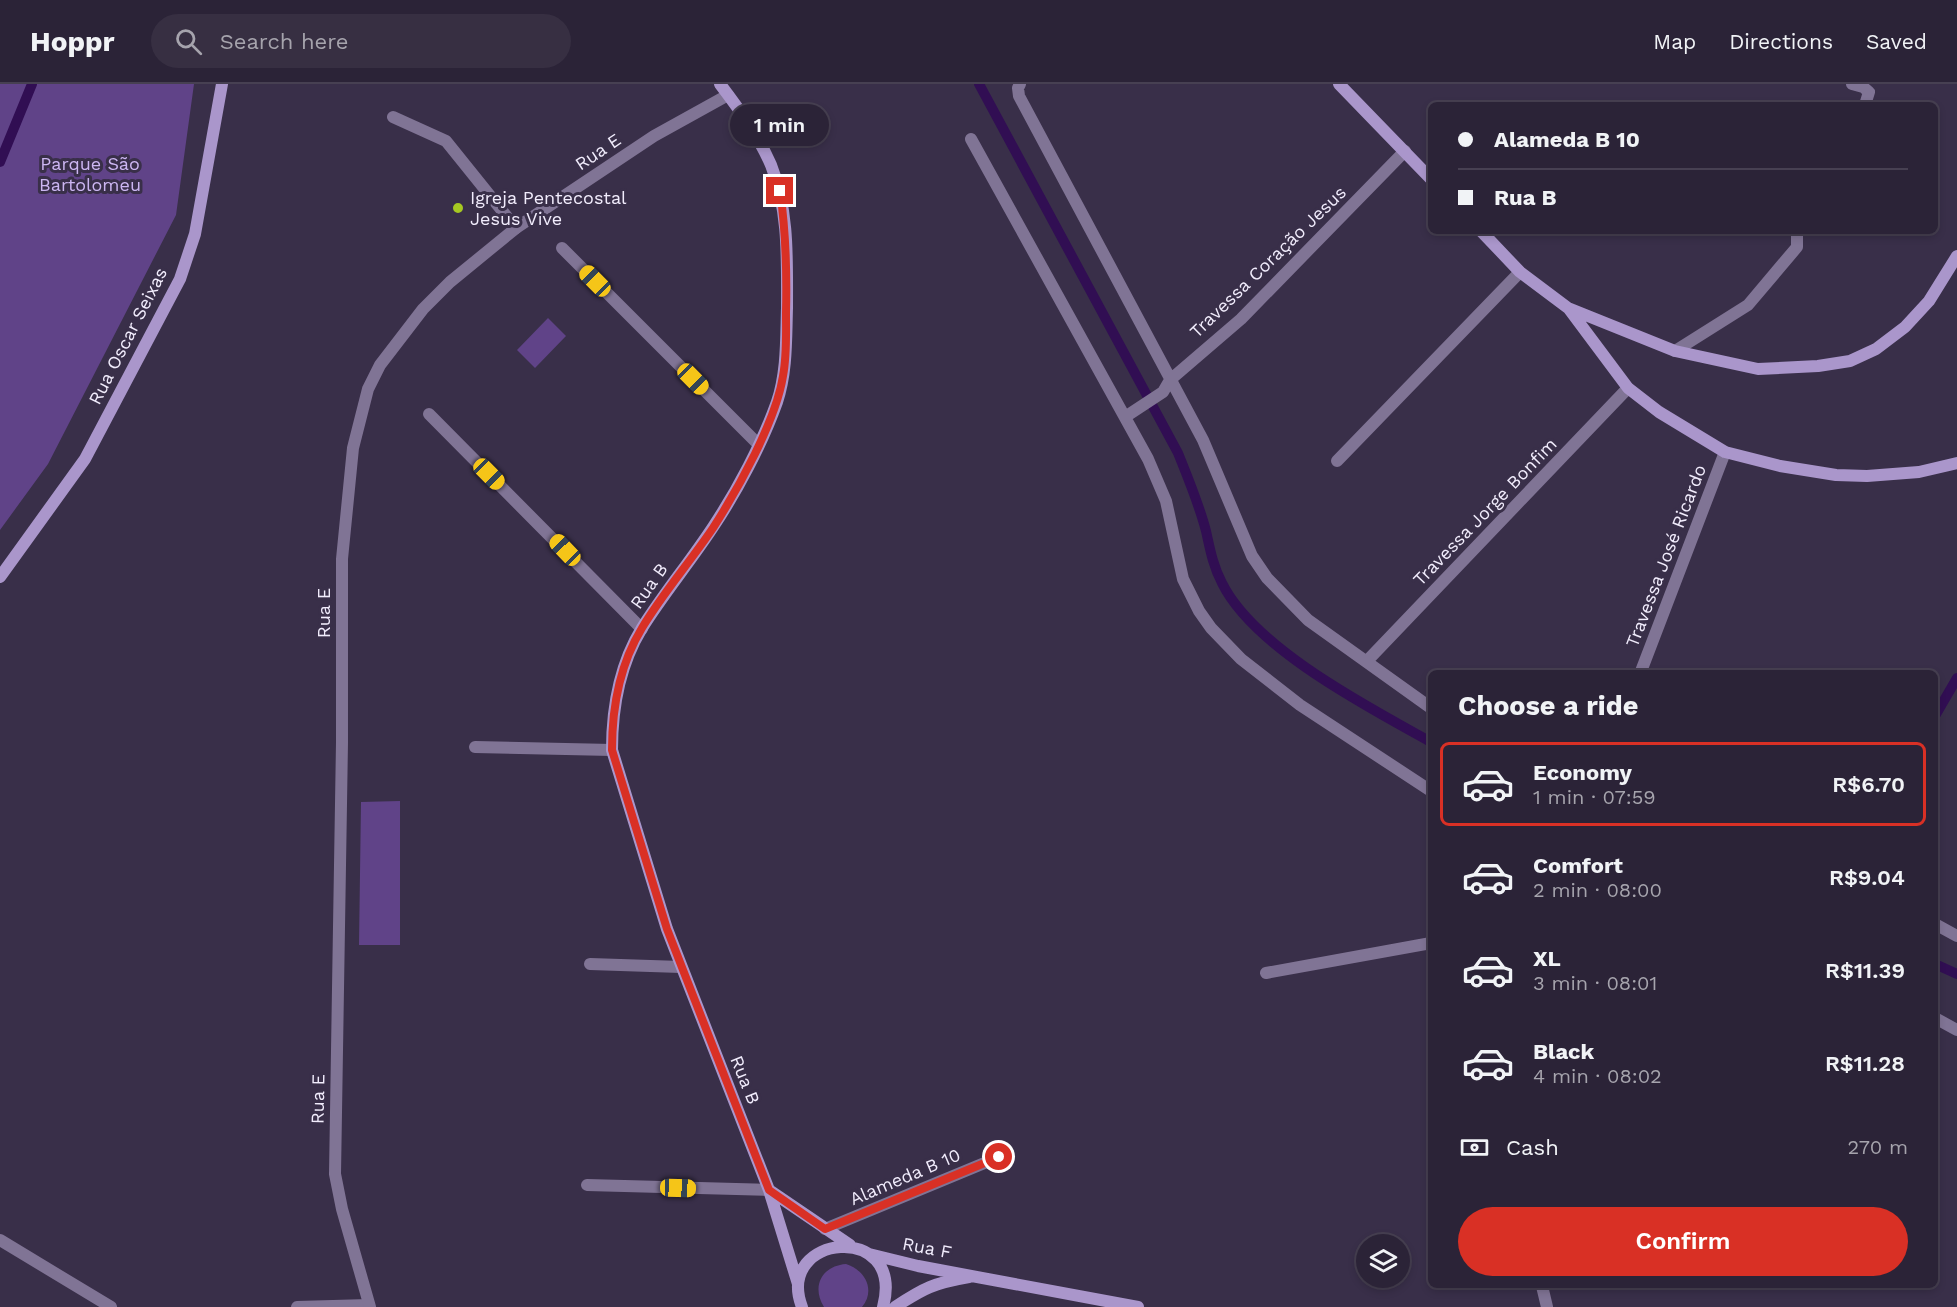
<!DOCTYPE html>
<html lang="en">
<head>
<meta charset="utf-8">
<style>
	:root { --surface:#2b2337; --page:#372f42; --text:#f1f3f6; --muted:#a6a4ad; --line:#474052; --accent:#d93025 }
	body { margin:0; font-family:"Work Sans",sans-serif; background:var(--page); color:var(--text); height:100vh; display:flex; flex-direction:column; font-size:22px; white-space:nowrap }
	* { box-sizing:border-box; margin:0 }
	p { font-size:20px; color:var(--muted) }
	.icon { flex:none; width:33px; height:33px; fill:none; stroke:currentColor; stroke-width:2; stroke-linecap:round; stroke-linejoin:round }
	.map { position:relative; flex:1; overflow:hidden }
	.side { position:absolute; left:1428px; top:586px; width:510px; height:618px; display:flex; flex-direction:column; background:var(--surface); border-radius:9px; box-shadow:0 3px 9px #0003,0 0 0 2px var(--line) }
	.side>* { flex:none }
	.banner { position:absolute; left:1428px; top:18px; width:510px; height:132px; border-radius:9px; box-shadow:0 3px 9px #0003,0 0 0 2px var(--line); display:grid; align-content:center; height:132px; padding:0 30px; background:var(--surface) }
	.tools { position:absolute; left:1356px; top:1150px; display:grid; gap:12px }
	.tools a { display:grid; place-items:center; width:54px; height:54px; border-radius:50%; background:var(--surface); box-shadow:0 3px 9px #0003,0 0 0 2px var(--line); font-size:30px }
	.end { position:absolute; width:27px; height:27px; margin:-14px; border:8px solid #d93025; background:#fff; box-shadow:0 0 0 3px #fff }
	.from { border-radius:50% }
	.bubble { position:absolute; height:42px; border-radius:21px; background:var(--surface); box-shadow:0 3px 9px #0003,0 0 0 2px var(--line); font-size:20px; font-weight:600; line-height:42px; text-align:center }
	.car { position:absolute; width:18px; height:36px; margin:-18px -9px; border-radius:8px; box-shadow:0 0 4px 2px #0007; background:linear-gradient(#f5c518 24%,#345 0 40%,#f5c518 0 76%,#345 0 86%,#f5c518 0) }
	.banner b { display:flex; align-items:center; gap:21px; height:57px; font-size:22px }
	.banner b+b { border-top:2px solid var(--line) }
	.banner i { width:15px; height:15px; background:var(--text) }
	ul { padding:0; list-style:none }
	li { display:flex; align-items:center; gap:18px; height:84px; margin:0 12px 9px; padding:0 18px; border:3px solid transparent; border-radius:9px }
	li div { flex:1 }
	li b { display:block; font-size:22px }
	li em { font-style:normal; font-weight:600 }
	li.current { border-color:var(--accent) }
	li>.icon { width:54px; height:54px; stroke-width:1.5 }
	h2 { padding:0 30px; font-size:27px; line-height:72px }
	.pay { display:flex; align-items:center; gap:15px; height:66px; padding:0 30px; font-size:22px }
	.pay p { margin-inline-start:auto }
	.cta { display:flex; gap:12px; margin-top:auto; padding:12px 30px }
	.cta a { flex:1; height:69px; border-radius:36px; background:var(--accent); color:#fff; font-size:24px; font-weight:600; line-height:69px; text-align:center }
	header { display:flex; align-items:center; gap:36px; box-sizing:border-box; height:84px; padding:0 30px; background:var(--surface); border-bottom:2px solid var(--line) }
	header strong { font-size:28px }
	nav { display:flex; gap:33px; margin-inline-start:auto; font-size:21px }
	.search { width:420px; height:54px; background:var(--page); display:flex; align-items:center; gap:15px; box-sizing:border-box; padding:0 21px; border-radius:33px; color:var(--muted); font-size:22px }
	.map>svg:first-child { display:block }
</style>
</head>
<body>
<header>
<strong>Hoppr</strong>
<div class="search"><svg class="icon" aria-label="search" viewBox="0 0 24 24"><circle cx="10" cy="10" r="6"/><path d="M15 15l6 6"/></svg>Search here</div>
<nav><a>Map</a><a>Directions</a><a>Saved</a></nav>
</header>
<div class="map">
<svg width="1957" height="1223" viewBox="0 0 1957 1223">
	<rect width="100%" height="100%" fill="#392f49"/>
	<path fill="#604388" d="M 0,0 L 194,0 L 176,131 L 48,380 L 0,446 Z
		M 548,234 L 566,252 L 535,284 L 517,266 Z
		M 400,717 L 400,861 L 359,861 L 361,718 Z
		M 846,1180 C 865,1186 876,1206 862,1223 L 824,1223 C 811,1202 822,1182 846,1180 Z"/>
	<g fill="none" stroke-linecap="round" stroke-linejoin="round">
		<path stroke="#310e53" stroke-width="10" d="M 979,0 L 1178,369 C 1188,394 1199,420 1206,447 C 1210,465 1213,482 1222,499 C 1254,564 1368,623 1431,658
			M 0,78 L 32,0
			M 1935,632 L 1957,594
			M 1935,880 L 1957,890"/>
		<path stroke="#807495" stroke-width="12" d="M 1020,0 L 1018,4 L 1019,12 L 1203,356 L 1252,472 L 1267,494 L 1308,536 L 1431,624
			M 1852,0 L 1863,3 L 1869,8 L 1865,21
			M 393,33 L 446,57 L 516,144
			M 971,55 L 1148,375 L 1166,417 L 1183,495 L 1199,527 L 1211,544 L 1241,575 L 1300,621 L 1431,707
			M 562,164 L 758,360
			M 1675,267 L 1748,221 L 1797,163 L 1797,147
			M 429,330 L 642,545
			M 1125,333 L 1163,308 L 1170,296 L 1241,235 L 1405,67
			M 1337,377 L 1520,188
			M 1367,577 L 1628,304
			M 1640,590 L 1725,368
			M 475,663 L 612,666
			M 1935,840 L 1957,852
			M 590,880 L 681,883
			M 1266,889 L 1431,859
			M 1935,934 L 1957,946
			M 587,1101 L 769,1106
			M 825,1145 L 999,1073
			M 0,1156 L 111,1223
			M 1542,1202 L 1547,1223
			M 297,1223 L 369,1221"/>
		<path stroke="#807495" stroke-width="12" d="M 370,1223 L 342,1125 L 335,1090 L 342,658 L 342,475 L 353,364 L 368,305 L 380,281 L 423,225 L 450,198 L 516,144 L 654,52 L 728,11"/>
		<path stroke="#aa96cb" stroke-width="12" d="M 720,0 C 739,25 758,51 771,81 C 789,126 787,176 787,224 C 786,256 787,288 777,318 C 762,360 737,407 713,443 C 690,478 664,509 642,544 C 620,580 612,624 612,666 L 667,845 L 769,1106 L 798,1200
			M 1339,0 L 1431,95
			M 1481,147 L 1520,188 L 1568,224 L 1675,267 L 1758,285 L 1818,282 L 1850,277 L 1876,265 L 1905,243 L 1929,217 L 1957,172
			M 1569,225 L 1628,304 L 1659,328 L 1725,368 L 1780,382 L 1836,391 L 1867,392 L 1919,388 L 1957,379
			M 0,493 L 85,375 L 180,195 L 195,150 L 222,0
			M 769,1106 L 850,1161
			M 869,1170 L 918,1182 L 1138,1223
			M 802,1223 C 774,1149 906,1137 883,1223
			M 895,1223 C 924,1204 934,1199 969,1193"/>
	</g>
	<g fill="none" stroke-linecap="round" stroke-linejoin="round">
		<path stroke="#d93025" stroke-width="8" d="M 780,107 C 786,148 787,187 786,229 C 786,250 787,271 783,292 C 776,337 738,405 713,444 C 690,478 663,509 642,544 C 620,580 612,624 612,666 L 667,845 L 769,1106 L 825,1145 L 999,1073"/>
	</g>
	<circle fill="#a6c822" stroke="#392f49" stroke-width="2" cx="458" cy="124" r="6"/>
	<g text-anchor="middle" stroke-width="6" stroke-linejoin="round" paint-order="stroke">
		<g font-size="18" fill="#f1ecfc" stroke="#392f49">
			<text transform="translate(598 68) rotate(-34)" y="6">Rua E</text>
			<text transform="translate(1268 178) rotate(-44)" y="6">Travessa Coração Jesus</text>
			<text transform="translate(128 252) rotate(-63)" y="6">Rua Oscar Seixas</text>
			<text transform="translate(1485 428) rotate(-46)" y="6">Travessa Jorge Bonfim</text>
			<text transform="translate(1666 472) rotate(-69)" y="6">Travessa José Ricardo</text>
			<text transform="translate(649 502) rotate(-55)" y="6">Rua B</text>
			<text transform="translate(324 529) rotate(-90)" y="6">Rua E</text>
			<text transform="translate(745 996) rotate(68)" y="6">Rua B</text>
			<text transform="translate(318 1015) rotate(-89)" y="6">Rua E</text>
			<text transform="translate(905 1093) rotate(-23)" y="6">Alameda B 10</text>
			<text transform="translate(927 1164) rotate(11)" y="6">Rua F</text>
		</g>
		<g font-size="18" fill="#ccb6f2" stroke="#392f49">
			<text x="90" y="86">Parque São<tspan x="90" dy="21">Bartolomeu</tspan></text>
		</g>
		<g font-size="18" fill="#f1ecfc" stroke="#392f49" text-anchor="start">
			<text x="470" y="120">Igreja Pentecostal<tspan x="470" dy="21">Jesus Vive</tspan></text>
		</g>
	</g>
</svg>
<div class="tools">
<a><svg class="icon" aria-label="layers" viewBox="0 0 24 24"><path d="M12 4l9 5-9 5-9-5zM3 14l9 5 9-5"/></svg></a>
</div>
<i class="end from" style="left:999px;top:1073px"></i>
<i class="end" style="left:780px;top:107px"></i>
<div class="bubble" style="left:730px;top:20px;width:99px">1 min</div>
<i class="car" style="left:595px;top:197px;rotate:315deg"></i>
<i class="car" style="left:693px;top:295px;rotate:135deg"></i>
<i class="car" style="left:489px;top:390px;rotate:135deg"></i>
<i class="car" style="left:565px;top:466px;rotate:316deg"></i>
<i class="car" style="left:678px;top:1104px;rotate:92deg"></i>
<div class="banner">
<b><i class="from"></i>Alameda B 10</b>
<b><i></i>Rua B</b>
</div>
<section class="side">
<h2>Choose a ride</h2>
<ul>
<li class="current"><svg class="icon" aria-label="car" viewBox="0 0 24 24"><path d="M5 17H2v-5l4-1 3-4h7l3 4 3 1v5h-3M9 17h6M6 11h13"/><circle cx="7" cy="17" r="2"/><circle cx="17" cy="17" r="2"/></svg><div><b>Economy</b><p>1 min · 07:59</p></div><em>R$6.70</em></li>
<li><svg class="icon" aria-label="car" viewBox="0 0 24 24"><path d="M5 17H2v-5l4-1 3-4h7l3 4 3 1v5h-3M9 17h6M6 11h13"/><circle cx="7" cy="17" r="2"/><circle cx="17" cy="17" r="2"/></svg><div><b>Comfort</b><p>2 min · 08:00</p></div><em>R$9.04</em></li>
<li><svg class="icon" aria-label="car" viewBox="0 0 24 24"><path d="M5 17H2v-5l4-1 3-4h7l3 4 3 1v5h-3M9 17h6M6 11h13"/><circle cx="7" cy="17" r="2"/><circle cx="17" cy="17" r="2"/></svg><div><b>XL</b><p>3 min · 08:01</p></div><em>R$11.39</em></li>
<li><svg class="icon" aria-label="car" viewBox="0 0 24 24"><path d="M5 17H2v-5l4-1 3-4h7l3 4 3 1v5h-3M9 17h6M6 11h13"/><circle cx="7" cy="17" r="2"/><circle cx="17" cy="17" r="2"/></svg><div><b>Black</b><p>4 min · 08:02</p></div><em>R$11.28</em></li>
</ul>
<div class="pay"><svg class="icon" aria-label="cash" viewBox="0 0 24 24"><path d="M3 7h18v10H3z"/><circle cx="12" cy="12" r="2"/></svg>Cash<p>270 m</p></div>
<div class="cta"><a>Confirm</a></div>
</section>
</div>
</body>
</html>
